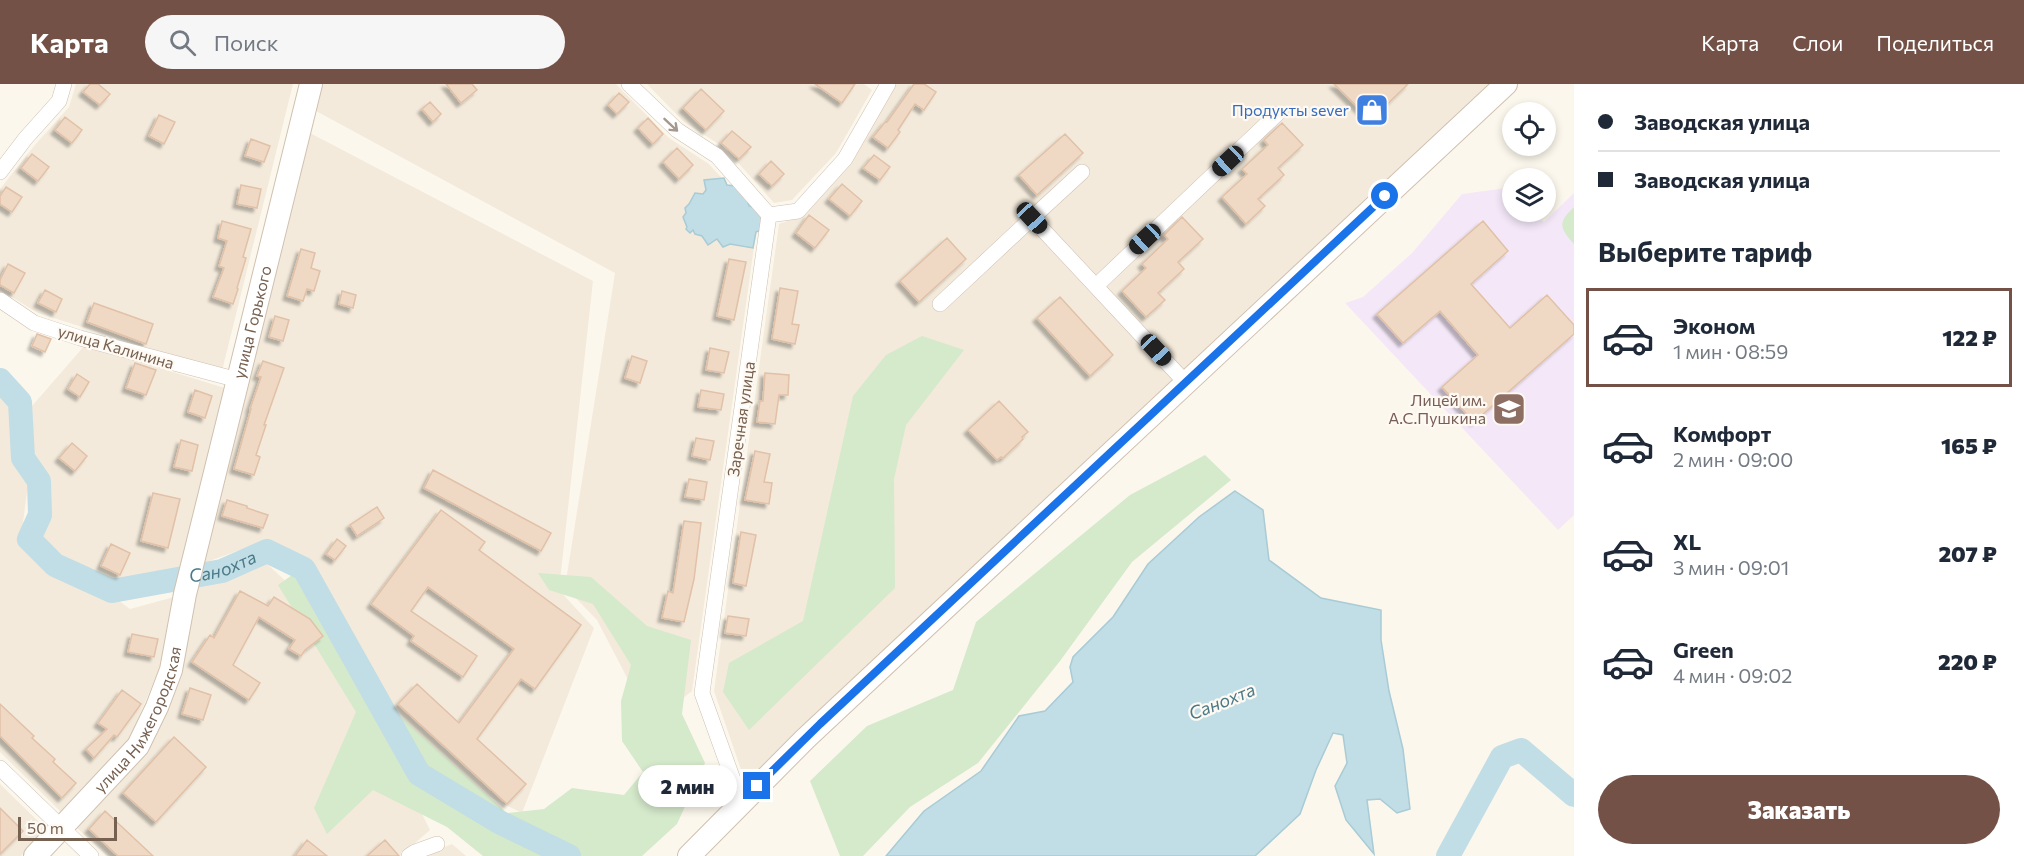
<!DOCTYPE html>
<html lang="ru">
<head>
<meta charset="utf-8">
<style>
	:root { --surface:#fff; --page:#f6f6f7; --text:#1f2937; --muted:#747a83; --line:#e0e1e3; --accent:#745147 }
	body { margin:0; font-family:Commissioner,sans-serif; background:var(--page); color:var(--text); height:100vh; display:flex; flex-direction:column; font-size:22px; white-space:nowrap }
	* { box-sizing:border-box; margin:0 }
	p { font-size:20px; color:var(--muted) }
	.icon { flex:none; width:33px; height:33px; fill:none; stroke:currentColor; stroke-width:2; stroke-linecap:round; stroke-linejoin:round }
	.map { position:relative; flex:1; overflow:hidden }
	.details { display:flex; flex-direction:column; background:var(--surface); width:450px }
	.details>* { flex:none }
	.guide { display:grid; align-content:center; height:132px; padding:0 24px; background:var(--surface) }
	.controls { position:absolute; left:1502px; top:18px; display:grid; gap:12px }
	.controls a { display:grid; place-items:center; width:54px; height:54px; border-radius:50%; background:var(--surface); box-shadow:0 3px 9px #0003; font-size:30px }
	.scale { position:absolute; left:18px; bottom:15px; width:99px; box-sizing:border-box; padding-left:6px; border:3px solid #766050; border-top:0; font-size:16px; line-height:21px; white-space:nowrap; color:#766050; -webkit-text-stroke:4px #fefaf3; paint-order:stroke }
	.end { position:absolute; width:27px; height:27px; margin:-14px; border:8px solid #1a73e8; background:#fff; box-shadow:0 0 0 3px #fff }
	.from { border-radius:50% }
	.bubble { position:absolute; height:42px; border-radius:21px; background:var(--surface); box-shadow:0 3px 9px #0003; font-size:20px; font-weight:800; line-height:42px; text-align:center }
	.car { position:absolute; width:18px; height:36px; margin:-18px -9px; border-radius:8px; box-shadow:0 0 4px 2px #0007; background:linear-gradient(#222 24%,#8ab4d8 0 40%,#222 0 76%,#8ab4d8 0 86%,#222 0) }
	.guide b { display:flex; align-items:center; gap:21px; height:57px; font-size:22px }
	.guide b+b { border-top:2px solid var(--line) }
	.guide i { width:15px; height:15px; background:var(--text) }
	ul { padding:0; list-style:none }
	li { display:flex; align-items:center; gap:18px; height:99px; margin:0 12px 9px; padding:0 12px; border:3px solid transparent; border-radius:0px }
	li div { flex:1 }
	li b { display:block; font-size:22px }
	li em { font-style:normal; font-weight:800 }
	li.active { border-color:var(--accent) }
	li>.icon { width:54px; height:54px; stroke-width:1.5 }
	h2 { padding:0 24px; font-size:27px; line-height:72px }
	.primary-button { display:flex; gap:12px; margin-top:auto; padding:12px 24px }
	.primary-button a { flex:1; height:69px; border-radius:36px; background:var(--accent); color:#fff; font-size:24px; font-weight:800; line-height:69px; text-align:center }
	header { display:flex; align-items:center; gap:36px; box-sizing:border-box; height:84px; padding:0 30px; background:var(--accent); color:#fff }
	header strong { font-size:28px }
	nav { display:flex; gap:33px; margin-inline-start:auto; font-size:21px }
	.search { width:420px; height:54px; background:var(--page); display:flex; align-items:center; gap:15px; box-sizing:border-box; padding:0 21px; border-radius:33px; color:var(--muted); font-size:22px }
	main { display:flex; flex:1; min-height:0 }
	.map>svg:first-child { display:block }
</style>
</head>
<body>
<header>
<strong>Карта</strong>
<div class="search"><svg class="icon" aria-label="search" viewBox="0 0 24 24"><circle cx="10" cy="10" r="6"/><path d="M15 15l6 6"/></svg>Поиск</div>
<nav><a>Карта</a><a>Слои</a><a>Поделиться</a></nav>
</header>
<main>
<div class="map">
<svg width="1574" height="772" viewBox="0 0 1574 772">
	<defs>
		<filter id="shadow"><feDropShadow dx="-4" dy="4" stdDeviation="1.5" flood-color="#0004"/></filter>
	</defs>
	<rect width="100%" height="100%" fill="#fcf7ec"/>
	<path fill="#f3eadb" d="M 76,0 L 293,0 L 222,287 L 38,229 L 0,206 L 0,105 L 34,62 L 69,23 Z
		M 320,0 L 616,0 L 669,54 L 709,80 L 758,134 L 692,607 L 677,619 L 637,613 L 597,536 L 565,503 L 615,189 L 316,27 Z
		M 647,0 L 864,0 L 872,6 L 836,69 L 792,116 L 774,119 L 725,64 L 684,38 Z
		M 895,0 L 1490,0 L 746,700 L 714,607 L 779,140 L 804,131 Z
		M 310,49 L 593,197 L 559,506 L 594,544 L 522,729 L 427,682 L 311,476 L 267,456 L 204,479 Z
		M 85,261 L 225,304 L 181,483 L 114,496 L 62,471 L 42,452 L 50,397 L 34,370 L 32,322 Z
		M 0,313 L 10,323 L 12,376 L 28,400 L 20,461 L 51,491 L 119,517 L 130,525 L 174,513 L 160,583 L 129,656 L 61,728 L 0,668 Z
		M 266,479 L 316,525 L 365,616 L 430,746 L 400,772 L 107,772 L 76,743 L 181,590 L 198,502 Z
		M 0,700 L 45,744 L 21,772 L 0,772 Z
		M 452,760 L 466,772 L 422,772 Z"/>
	<path fill="#f4e8f8" d="M 1506,104 L 1512,110 L 1512,128 L 1531,128 L 1544,138 L 1574,109 L 1574,431 L 1558,446 L 1345,219 L 1363,213 L 1412,169 L 1462,110 Z"/>
	<path fill="#d5e9cb" d="M 1574,123 L 1574,160 C 1559,144 1558,138 1574,123 Z
		M 922,252 L 964,266 L 906,341 L 894,395 L 895,504 L 749,646 L 723,608 L 729,579 L 803,537 L 853,312 L 886,271 Z
		M 1205,371 L 1231,396 L 1132,478 L 1060,577 L 978,679 L 910,723 L 863,772 L 840,772 L 810,697 L 867,642 L 953,606 L 976,538 L 1130,411 Z
		M 309,479 L 388,621 L 507,729 L 544,725 L 572,704 L 624,711 L 643,688 L 622,657 L 621,617 L 631,581 L 593,520 L 549,506 L 538,489 L 591,493 L 647,542 L 691,556 L 682,630 L 705,679 L 677,740 L 642,772 L 483,772 L 447,743 L 373,706 L 327,750 L 314,724 L 356,628 L 278,501 Z"/>
	<path fill="#c1dde5" stroke="#a8cbd6" stroke-width="1.5" d="M 724,94 L 727,101 L 735,102 L 747,115 L 749,122 L 756,124 L 763,129 L 761,146 L 756,148 L 753,164 L 730,160 L 723,163 L 717,155 L 708,161 L 702,152 L 695,150 L 693,146 L 690,149 L 686,145 L 687,143 L 683,133 L 686,129 L 685,124 L 689,120 L 695,109 L 703,110 L 706,106 L 704,96 Z
		M 1235,407 L 1263,426 L 1269,476 L 1321,514 L 1381,526 L 1381,556 L 1389,607 L 1403,665 L 1410,725 L 1397,729 L 1380,715 L 1367,716 L 1374,770 L 1346,736 L 1335,702 L 1347,679 L 1343,651 L 1333,649 L 1316,686 L 1300,730 L 1255,772 L 886,772 L 924,727 L 981,687 L 1019,632 L 1045,627 L 1073,598 L 1070,583 L 1073,573 L 1113,533 L 1148,480 L 1199,433 Z"/>
	<g fill="none" stroke-linecap="round" stroke-linejoin="round">
		<g stroke="#c1dde5" stroke-width="24">
			<path id="s1" d="M 0,296 L 20,318 L 23,374 L 39,397 L 40,431 L 29,455 L 55,481 L 112,507 L 222,487 L 267,467 L 304,485 L 419,690 L 499,738 L 569,772"/>
			<path d="M 1448,772 L 1502,673 L 1521,666 L 1574,711"/>
		</g>
	</g>
	<path fill="#efd9c5" stroke="#e1c1a7" stroke-width="1.5" filter="url(#shadow)" d="M 90,0 L 98,0 L 110,10 L 100,21 L 83,8 Z
		M 446,0 L 472,0 L 477,6 L 461,19 Z
		M 815,0 L 855,0 L 842,19 Z
		M 914,0 L 924,0 L 936,8 L 924,26 L 915,20 L 898,46 L 900,48 L 888,64 L 873,53 L 886,37 L 887,38 Z
		M 1334,0 L 1408,0 L 1371,36 Z
		M 701,5 L 724,27 L 706,46 L 683,24 Z
		M 619,9 L 629,18 L 617,30 L 608,21 Z
		M 430,18 L 441,30 L 433,38 L 422,25 Z
		M 159,31 L 175,38 L 164,60 L 149,52 Z
		M 65,33 L 82,46 L 72,59 L 55,46 Z
		M 648,34 L 663,50 L 653,60 L 638,44 Z
		M 1282,39 L 1303,61 L 1278,84 L 1284,91 L 1258,115 L 1265,122 L 1246,140 L 1222,113 L 1247,90 L 1242,85 L 1268,61 L 1264,56 Z
		M 732,47 L 751,63 L 739,75 L 721,59 Z
		M 1065,50 L 1083,69 L 1037,111 L 1019,91 Z
		M 251,55 L 270,62 L 264,78 L 245,72 Z
		M 677,64 L 693,81 L 679,95 L 663,78 Z
		M 32,70 L 49,83 L 38,97 L 21,84 Z
		M 874,71 L 890,83 L 880,96 L 863,84 Z
		M 771,77 L 784,90 L 772,102 L 759,90 Z
		M 842,100 L 862,117 L 850,132 L 829,115 Z
		M 241,101 L 261,105 L 257,124 L 237,120 Z
		M 6,103 L 22,113 L 12,128 L 0,120 L 0,112 Z
		M 809,131 L 829,146 L 815,164 L 796,149 Z
		M 1182,133 L 1203,155 L 1178,178 L 1184,185 L 1158,209 L 1165,216 L 1146,233 L 1122,207 L 1146,184 L 1142,180 L 1168,155 L 1164,151 Z
		M 222,137 L 251,145 L 243,173 L 246,174 L 237,204 L 238,205 L 233,220 L 213,213 L 224,184 L 219,182 L 227,157 L 218,154 Z
		M 1483,137 L 1508,167 L 1471,200 L 1510,244 L 1547,211 L 1574,241 L 1574,250 L 1474,338 L 1442,303 L 1478,271 L 1440,227 L 1403,259 L 1377,230 Z
		M 947,154 L 966,175 L 919,218 L 900,197 Z
		M 301,165 L 315,169 L 311,184 L 320,187 L 314,207 L 307,205 L 303,217 L 287,212 Z
		M 729,175 L 746,178 L 734,236 L 717,232 Z
		M 8,180 L 25,189 L 14,209 L 0,201 L 0,196 Z
		M 780,204 L 798,207 L 792,240 L 799,241 L 795,260 L 772,255 Z
		M 45,206 L 62,215 L 56,228 L 38,219 Z
		M 342,207 L 356,211 L 353,224 L 339,220 Z
		M 1060,213 L 1113,271 L 1090,292 L 1037,234 Z
		M 94,219 L 153,240 L 146,260 L 87,238 Z
		M 275,232 L 289,236 L 283,257 L 269,253 Z
		M 37,250 L 51,255 L 45,268 L 32,262 Z
		M 710,264 L 729,268 L 724,289 L 706,286 Z
		M 632,272 L 647,277 L 640,299 L 625,294 Z
		M 263,277 L 284,284 L 264,341 L 266,341 L 256,371 L 260,373 L 254,391 L 234,385 L 251,325 L 250,325 L 261,293 L 257,292 Z
		M 135,279 L 156,286 L 146,311 L 126,304 Z
		M 765,289 L 789,291 L 788,311 L 779,311 L 775,340 L 757,338 L 760,317 L 763,317 Z
		M 77,290 L 89,298 L 80,313 L 68,305 Z
		M 195,306 L 212,312 L 205,334 L 188,328 Z
		M 701,306 L 724,310 L 721,326 L 698,323 Z
		M 999,317 L 1028,348 L 1022,353 L 1023,355 L 1003,374 L 1001,373 L 997,376 L 968,346 Z
		M 696,354 L 714,357 L 710,376 L 692,372 Z
		M 181,356 L 198,361 L 192,387 L 174,383 Z
		M 72,359 L 87,372 L 75,387 L 59,374 Z
		M 755,367 L 770,370 L 764,398 L 772,399 L 769,420 L 745,416 Z
		M 433,386 L 551,449 L 541,467 L 424,404 Z
		M 689,395 L 707,398 L 704,416 L 685,413 Z
		M 153,409 L 180,415 L 168,464 L 141,457 Z
		M 227,416 L 247,422 L 247,424 L 268,431 L 263,444 L 222,432 Z
		M 377,423 L 384,434 L 357,452 L 350,441 Z
		M 441,426 L 485,458 L 479,466 L 581,541 L 535,605 L 521,595 L 477,655 L 526,700 L 507,720 L 398,620 L 417,600 L 459,639 L 514,565 L 428,503 L 411,527 L 477,572 L 463,593 L 411,557 L 414,552 L 371,520 Z
		M 684,437 L 701,439 L 694,495 L 684,538 L 662,534 L 668,507 L 673,509 Z
		M 741,448 L 756,451 L 746,502 L 733,499 Z
		M 337,455 L 346,462 L 335,476 L 326,470 Z
		M 111,460 L 130,469 L 120,491 L 101,482 Z
		M 240,507 L 268,522 L 274,513 L 310,535 L 323,552 L 305,566 L 301,572 L 289,565 L 295,556 L 259,533 L 233,581 L 260,599 L 249,616 L 192,578 L 210,551 L 214,554 Z
		M 728,532 L 749,535 L 746,552 L 725,549 Z
		M 132,550 L 158,555 L 154,573 L 128,568 Z
		M 190,604 L 211,611 L 203,636 L 182,630 Z
		M 122,606 L 141,620 L 117,653 L 114,651 L 94,674 L 86,665 L 107,645 L 98,639 Z
		M 0,620 L 34,652 L 32,654 L 55,675 L 53,678 L 76,699 L 62,714 L 0,652 Z
		M 174,653 L 206,683 L 156,738 L 123,709 Z
		M 0,724 L 23,747 L 0,770 Z
		M 105,727 L 153,772 L 118,772 L 89,745 Z
		M 307,756 L 327,772 L 295,772 Z
		M 385,756 L 399,772 L 367,772 Z"/>
	<g fill="none" stroke-linecap="round" stroke-linejoin="round">
		<defs>
			<path id="street" d="M 629,0 L 677,46 L 717,72 L 769,131
				M 0,88 L 25,55 L 59,17 L 64,0
				M 769,131 L 798,127 L 845,75 L 888,0
				M 1032,134 L 1082,88
				M 1096,202 L 1277,30
				M 0,216 L 34,239 L 80,254 L 238,296
				M 940,220 L 1032,134 L 1186,299
				M 0,684 L 91,772
				M 741,718 L 702,609 L 769,131
				M 409,772 L 415,768 L 437,760"/>
			<g id="secondary">
				<path id="s2" d="M 35,772 L 138,662 L 157,623 L 171,586 L 185,510 L 311,0"/>
				<path d="M 689,772 L 805,655 L 1506,0"/>
			</g>
		</defs>
		<use href="#street" stroke="#cec0b2" stroke-width="16"/>
		<use href="#secondary" stroke="#d0c1b0" stroke-width="24"/>
		<use href="#street" stroke="#fff" stroke-width="15"/>
		<use href="#secondary" stroke="#fff" stroke-width="22"/>
	</g>
	<defs><path id="oneway-shaft" d="M-6 0H5M1.5-3L5.5 0L1.5 3" fill="none" stroke-width="1.6" stroke-linecap="round" stroke-linejoin="round" transform="scale(1.5)"/></defs>
	<use stroke="#a6988d" href="#oneway-shaft" transform="translate(671 41) rotate(43)"/>
	<g fill="none" stroke-linecap="round" stroke-linejoin="round">
		<path stroke="#1a73e8" stroke-width="8" d="M 757,702 L 820,640 L 1385,112"/>
	</g>
	<defs>
		<symbol id="shop-square" viewBox="-11 -11 22 22"><rect x="-9" y="-9" width="18" height="18" rx="4" fill="#3f7fe0" stroke="#fefaf3"/><path d="M-5-2.5h2.3a2.7 3.5 0 0 1 5.4 0H5L5.5 6h-11ZM-1.5-2.5h3a1.5 2.3 0 0 0-3 0Z" fill="#fff"/></symbol>
		<symbol id="school-square" viewBox="-11 -11 22 22"><rect x="-9" y="-9" width="18" height="18" rx="4" fill="#8d6e63" stroke="#fefaf3"/><path d="M0-5L7-2L0 1L-7-2ZM-4 1L0 2.5L4 1V4Q0 6-4 4Z" fill="#fff"/></symbol>
	</defs>
	<g fill-rule="evenodd">
		<use href="#shop-square" x="1353" y="7" width="38" height="38"/>
		<use href="#school-square" x="1490" y="306" width="38" height="38"/>
	</g>
	<g text-anchor="middle" stroke-width="4.5" stroke-linejoin="round" paint-order="stroke">
		<g font-size="16" fill="#366cbe" stroke="#fefaf3" text-anchor="end">
			<text x="1349" y="32">Продукты sever</text>
		</g>
		<g font-size="16" fill="#766050" stroke="#fefaf3">
			<text dy="6" stroke="none"><textPath href="#s2" startOffset="591">улица Горького</textPath></text>
			<text transform="translate(116 263) rotate(16)" y="6">улица Калинина</text>
			<text transform="translate(741 335) rotate(-82)" y="6">Заречная улица</text>
			<text dy="6" stroke="none"><textPath href="#s2" startOffset="174">улица Нижегородская</textPath></text>
		</g>
		<g font-size="16" fill="#785e54" stroke="#fefaf3" text-anchor="end">
			<text x="1486" y="322">Лицей им.<tspan x="1486" dy="18">А.С.Пушкина</tspan></text>
		</g>
		<g font-size="18" font-style="italic" fill="#4a7987" stroke="#fefaf3">
			<text dy="6" stroke="none"><textPath href="#s1" startOffset="387">Санохта</textPath></text>
			<text transform="translate(1222 618) rotate(-22)" y="6">Санохта</text>
		</g>
	</g>
</svg>
<div class="controls">
<a><svg class="icon" aria-label="locate" viewBox="0 0 24 24"><circle cx="12" cy="12" r="6"/><path d="M12 2v4M12 18v4M2 12h4M18 12h4"/></svg></a>
<a><svg class="icon" aria-label="layers" viewBox="0 0 24 24"><path d="M12 4l9 5-9 5-9-5zM3 14l9 5 9-5"/></svg></a>
</div>
<div class="scale">50 m</div>
<i class="end from" style="left:1385px;top:112px"></i>
<i class="end" style="left:757px;top:702px"></i>
<div class="bubble" style="left:638px;top:681px;width:99px">2 мин</div>
<i class="car" style="left:1228px;top:77px;rotate:227deg"></i>
<i class="car" style="left:1032px;top:134px;rotate:137deg"></i>
<i class="car" style="left:1145px;top:155px;rotate:227deg"></i>
<i class="car" style="left:1156px;top:266px;rotate:137deg"></i>
</div>
<section class="details">
<div class="guide">
<b><i class="from"></i>Заводская улица</b>
<b><i></i>Заводская улица</b>
</div>
<h2>Выберите тариф</h2>
<ul>
<li class="active"><svg class="icon" aria-label="car" viewBox="0 0 24 24"><path d="M5 17H2v-5l4-1 3-4h7l3 4 3 1v5h-3M9 17h6M6 11h13"/><circle cx="7" cy="17" r="2"/><circle cx="17" cy="17" r="2"/></svg><div><b>Эконом</b><p>1 мин · 08:59</p></div><em>122 ₽</em></li>
<li><svg class="icon" aria-label="car" viewBox="0 0 24 24"><path d="M5 17H2v-5l4-1 3-4h7l3 4 3 1v5h-3M9 17h6M6 11h13"/><circle cx="7" cy="17" r="2"/><circle cx="17" cy="17" r="2"/></svg><div><b>Комфорт</b><p>2 мин · 09:00</p></div><em>165 ₽</em></li>
<li><svg class="icon" aria-label="car" viewBox="0 0 24 24"><path d="M5 17H2v-5l4-1 3-4h7l3 4 3 1v5h-3M9 17h6M6 11h13"/><circle cx="7" cy="17" r="2"/><circle cx="17" cy="17" r="2"/></svg><div><b>XL</b><p>3 мин · 09:01</p></div><em>207 ₽</em></li>
<li><svg class="icon" aria-label="car" viewBox="0 0 24 24"><path d="M5 17H2v-5l4-1 3-4h7l3 4 3 1v5h-3M9 17h6M6 11h13"/><circle cx="7" cy="17" r="2"/><circle cx="17" cy="17" r="2"/></svg><div><b>Green</b><p>4 мин · 09:02</p></div><em>220 ₽</em></li>
</ul>
<div class="primary-button"><a>Заказать</a></div>
</section>
</main>
</body>
</html>
